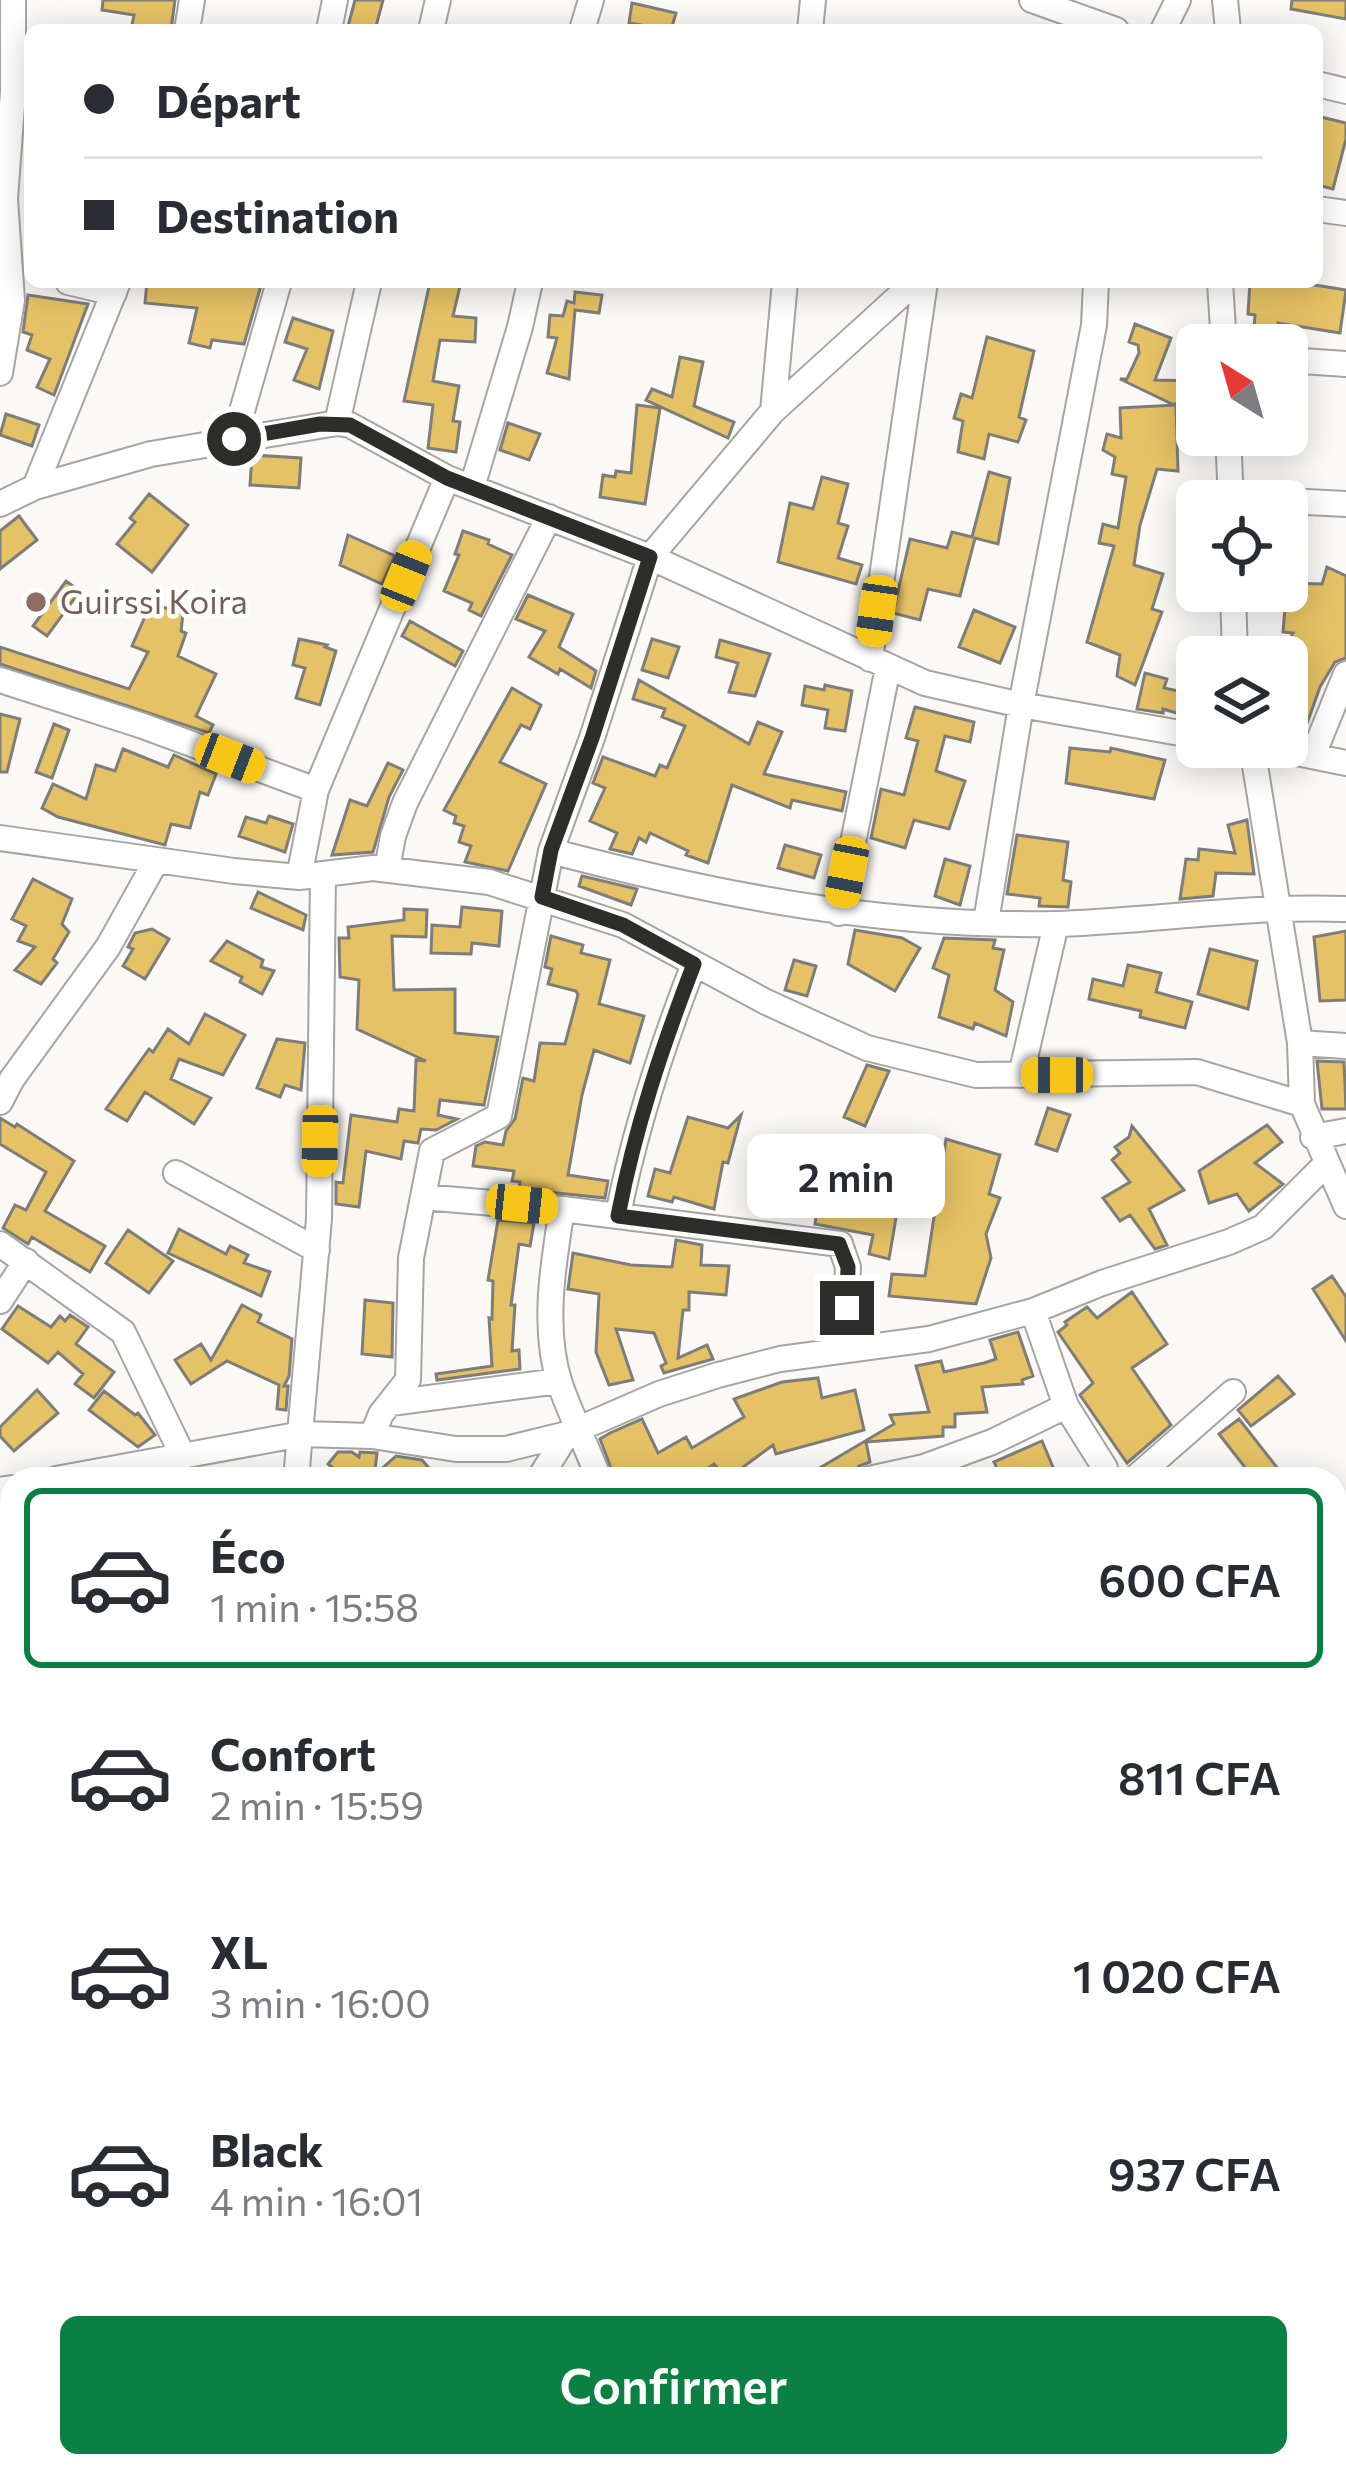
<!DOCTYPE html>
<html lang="fr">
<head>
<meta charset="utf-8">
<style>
	:root { --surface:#fff; --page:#f2f2f3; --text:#2b2b33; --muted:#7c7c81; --line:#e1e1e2; --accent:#0b8043 }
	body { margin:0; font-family:Commissioner,sans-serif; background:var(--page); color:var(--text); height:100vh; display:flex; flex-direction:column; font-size:45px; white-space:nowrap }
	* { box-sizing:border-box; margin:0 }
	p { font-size:39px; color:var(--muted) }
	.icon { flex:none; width:66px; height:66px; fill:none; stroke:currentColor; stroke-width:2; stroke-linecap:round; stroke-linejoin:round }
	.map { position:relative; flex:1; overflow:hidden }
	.drawer { position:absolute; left:0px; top:1467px; width:1347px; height:1011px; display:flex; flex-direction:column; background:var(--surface); border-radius:36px 36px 0 0; box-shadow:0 6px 30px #0003 }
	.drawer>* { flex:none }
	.top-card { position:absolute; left:24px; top:24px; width:1299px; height:264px; border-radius:18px; box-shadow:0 6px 30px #0003; display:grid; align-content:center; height:264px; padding:0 60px; background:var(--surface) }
	.needle { width:78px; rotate:323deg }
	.fabs { position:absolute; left:1176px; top:324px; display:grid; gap:24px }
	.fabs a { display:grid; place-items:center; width:132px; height:132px; border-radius:18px; background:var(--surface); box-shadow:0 6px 30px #0003; font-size:60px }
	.end { position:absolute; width:54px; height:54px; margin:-27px; border:15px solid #2d2d2b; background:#fff; box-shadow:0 0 0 6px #fff }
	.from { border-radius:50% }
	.bubble { position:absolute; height:84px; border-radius:18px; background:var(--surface); box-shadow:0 6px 30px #0003; font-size:39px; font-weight:600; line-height:84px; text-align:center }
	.car { position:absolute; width:36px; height:72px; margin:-36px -18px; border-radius:15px; box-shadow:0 0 9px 3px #0007; background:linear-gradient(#f5c518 24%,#345 0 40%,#f5c518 0 76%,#345 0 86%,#f5c518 0) }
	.top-card b { display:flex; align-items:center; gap:42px; height:114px; font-size:45px }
	.top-card b+b { border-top:3px solid var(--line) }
	.top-card i { width:30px; height:30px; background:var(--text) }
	ul { padding:21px 0 0; list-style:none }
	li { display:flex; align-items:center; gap:36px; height:180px; margin:0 24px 18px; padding:0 36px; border:6px solid transparent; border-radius:18px }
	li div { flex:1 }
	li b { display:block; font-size:45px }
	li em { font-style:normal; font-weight:600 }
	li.on { border-color:var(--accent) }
	li>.icon { width:108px; height:108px; stroke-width:1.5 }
	.cta { display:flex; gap:24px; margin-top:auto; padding:24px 60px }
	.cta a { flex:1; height:138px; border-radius:18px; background:var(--accent); color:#fff; font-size:48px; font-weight:600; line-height:138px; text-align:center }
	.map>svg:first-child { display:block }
</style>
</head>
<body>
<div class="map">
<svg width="1346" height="2476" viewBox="0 0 1346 2476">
	<rect width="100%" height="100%" fill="#fbf9f5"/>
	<path fill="#e5c265" stroke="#7e7d79" stroke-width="3" d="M 103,0 L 175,0 L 171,30 L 131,30 L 134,15 L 102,10 Z
		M 355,0 L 383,0 L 375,30 L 347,30 Z
		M 1292,0 L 1346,0 L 1346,19 L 1291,9 Z
		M 632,3 L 676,13 L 671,30 L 629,23 Z
		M 1317,116 L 1346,123 L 1346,139 L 1333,189 L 1317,185 Z
		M 147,282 L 262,282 L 244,344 L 212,340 L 210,348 L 189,343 L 197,308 L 145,303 Z
		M 430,282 L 461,282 L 453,316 L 476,318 L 475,342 L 440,340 L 433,381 L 459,386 L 453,421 L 460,422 L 456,452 L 428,448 L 433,405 L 404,401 Z
		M 1250,282 L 1296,282 L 1346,290 L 1340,333 L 1278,323 L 1276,344 L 1253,341 L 1255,315 L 1248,314 Z
		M 575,292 L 602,295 L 599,313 L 575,310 L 569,379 L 547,373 L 557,338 L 548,337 L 550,315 L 563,316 L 567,301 L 574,303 Z
		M 28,295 L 88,304 L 54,395 L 37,387 L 50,359 L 27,350 L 32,335 L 23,332 Z
		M 293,318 L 333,331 L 319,389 L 294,380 L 307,349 L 285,342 Z
		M 1135,324 L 1171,338 L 1155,380 L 1197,381 L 1197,404 L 1172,404 L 1120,379 L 1127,379 L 1139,353 L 1138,345 L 1129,342 Z
		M 987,337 L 1034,351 L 1019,417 L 1026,420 L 1018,442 L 989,434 L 984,459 L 958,452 L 963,421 L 954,418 L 961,394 L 972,398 Z
		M 680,357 L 703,362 L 694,406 L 734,422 L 728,438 L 646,400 L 652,389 L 672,397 Z
		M 637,405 L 660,408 L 645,504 L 600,497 L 603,475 L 615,477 L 616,471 L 631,473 Z
		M 1176,405 L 1178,471 L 1157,469 L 1140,525 L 1134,565 L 1163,574 L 1152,609 L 1162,612 L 1135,685 L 1117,676 L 1120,655 L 1087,642 L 1114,546 L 1099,543 L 1103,524 L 1118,528 L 1126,477 L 1112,474 L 1115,457 L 1103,450 L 1107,434 L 1121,438 L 1120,408 Z
		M 6,414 L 39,425 L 32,446 L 0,435 Z
		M 508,423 L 540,434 L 529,460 L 500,450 Z
		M 252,455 L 301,458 L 299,488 L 250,485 Z
		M 989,472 L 1010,478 L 998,544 L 975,538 L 960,596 L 928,589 L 920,620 L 893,613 L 910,539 L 947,548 L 952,532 L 972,537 Z
		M 822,477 L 848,484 L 838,523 L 848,526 L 838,558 L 862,565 L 856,584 L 778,562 L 790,503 L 813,509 Z
		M 149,494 L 188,525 L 152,572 L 117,544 L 135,522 L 130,518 Z
		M 19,516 L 37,540 L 0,569 L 0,531 Z
		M 463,531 L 489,540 L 488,544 L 512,555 L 481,616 L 469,610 L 472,603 L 444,591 L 459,555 L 455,554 Z
		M 348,535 L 395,556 L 382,584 L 340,565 Z
		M 1327,567 L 1346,576 L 1346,658 L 1335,662 L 1320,687 L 1304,732 L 1287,729 L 1295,689 L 1287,687 L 1287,645 L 1293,633 L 1283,632 L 1287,583 L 1322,584 Z
		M 66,581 L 80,591 L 47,636 L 33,626 Z
		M 528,595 L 573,614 L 559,647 L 596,671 L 591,688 L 560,669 L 558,674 L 529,657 L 545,631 L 516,619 Z
		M 151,603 L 183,614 L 181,631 L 186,633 L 178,656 L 216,674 L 196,716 L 213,725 L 209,733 L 0,664 L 0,647 L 129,689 L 148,652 L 132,646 Z
		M 974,610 L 1015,627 L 1000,663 L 959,647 Z
		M 410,621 L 463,651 L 455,666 L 402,636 Z
		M 299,639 L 327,645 L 325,647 L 336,651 L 320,705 L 296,698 L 305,668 L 293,665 Z
		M 652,639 L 679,647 L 668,678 L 642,670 Z
		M 720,640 L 770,654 L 755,696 L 729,692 L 738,663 L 716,657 Z
		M 1145,673 L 1167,679 L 1164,688 L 1197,695 L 1197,719 L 1163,709 L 1163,713 L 1137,709 Z
		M 639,680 L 749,744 L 758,722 L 782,732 L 764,774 L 846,792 L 842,811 L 792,800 L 790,808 L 732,785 L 708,863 L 686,855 L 688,851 L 650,833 L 646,842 L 639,838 L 632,854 L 610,849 L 617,833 L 590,821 L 605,788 L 593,783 L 603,757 L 655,776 L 660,765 L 667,768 L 685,726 L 662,717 L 665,709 L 633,699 Z
		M 825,685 L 852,691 L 845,731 L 825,728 L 828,710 L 802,705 L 805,686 L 824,690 Z
		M 512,688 L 541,705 L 530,729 L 521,725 L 500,762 L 546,784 L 508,871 L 465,862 L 471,846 L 459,842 L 464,826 L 454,823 L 456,816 L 444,810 Z
		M 915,707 L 974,722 L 970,742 L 945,736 L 936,771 L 965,781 L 949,829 L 914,820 L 905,848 L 871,838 L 881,789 L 904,795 L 918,741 L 906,738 Z
		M 0,714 L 20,719 L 7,772 L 0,772 Z
		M 54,724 L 69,730 L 52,778 L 36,772 Z
		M 1070,748 L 1110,752 L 1111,748 L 1165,760 L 1154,799 L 1066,783 Z
		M 123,749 L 168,767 L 174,755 L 216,774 L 208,795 L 200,792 L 190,828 L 171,824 L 165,845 L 58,817 L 42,808 L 53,784 L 86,799 L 96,765 L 115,771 Z
		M 388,763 L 403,770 L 389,797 L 373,852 L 332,855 L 350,800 L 367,806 Z
		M 269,816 L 293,824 L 285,852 L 239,836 L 246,817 L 266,823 Z
		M 1247,820 L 1254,874 L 1216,873 L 1213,896 L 1180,899 L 1186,859 L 1198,860 L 1199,849 L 1235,853 L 1228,825 Z
		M 1017,835 L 1068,842 L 1063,880 L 1071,882 L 1068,907 L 1039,906 L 1040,898 L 1007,894 Z
		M 785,845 L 821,855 L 814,878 L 778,868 Z
		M 945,859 L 970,866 L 960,905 L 935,896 Z
		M 582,876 L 637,889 L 631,905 L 579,886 Z
		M 33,879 L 72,899 L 62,924 L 69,932 L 53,959 L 57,963 L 41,984 L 15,970 L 35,947 L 18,941 L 26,926 L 12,919 Z
		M 258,892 L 306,915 L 303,930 L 251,908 Z
		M 462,907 L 502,911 L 499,946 L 472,943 L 471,954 L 431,953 L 432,925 L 460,927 Z
		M 404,909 L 427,910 L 426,937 L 392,936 L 394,990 L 455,989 L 455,1033 L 498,1037 L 484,1105 L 440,1100 L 438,1115 L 457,1119 L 436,1130 L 421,1129 L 418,1143 L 404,1141 L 401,1159 L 366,1151 L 359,1207 L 336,1204 L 336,1182 L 343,1183 L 351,1115 L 397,1122 L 399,1109 L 414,1111 L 416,1060 L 426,1061 L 357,1029 L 359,980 L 340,977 L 339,938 L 349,938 L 348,927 L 404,920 Z
		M 152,929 L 169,939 L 145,979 L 123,966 L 133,949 L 128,947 L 135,933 Z
		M 855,930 L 902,938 L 920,948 L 895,991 L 848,964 Z
		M 1346,931 L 1346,1000 L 1320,1001 L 1314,937 Z
		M 551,936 L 583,945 L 581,953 L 610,960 L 599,1004 L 644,1016 L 630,1063 L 594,1050 L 582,1095 L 568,1175 L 608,1181 L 605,1198 L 519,1189 L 520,1182 L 512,1181 L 514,1171 L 473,1166 L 476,1146 L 485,1142 L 503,1145 L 506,1131 L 515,1119 L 523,1078 L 534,1081 L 540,1043 L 565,1044 L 578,995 L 576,991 L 548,984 L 552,969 L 545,967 Z
		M 944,938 L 995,940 L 993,948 L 1004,950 L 995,990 L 1013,1002 L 1006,1036 L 975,1023 L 973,1029 L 939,1017 L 949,975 L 933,968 Z
		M 227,941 L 263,960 L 261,967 L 274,971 L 262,994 L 240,982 L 242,977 L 211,961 Z
		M 1210,949 L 1257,961 L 1248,1009 L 1198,994 Z
		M 794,960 L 816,966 L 807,996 L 785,990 Z
		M 1128,965 L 1161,973 L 1156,992 L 1192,1002 L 1185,1028 L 1140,1017 L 1141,1011 L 1089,999 L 1093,979 L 1123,986 Z
		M 205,1014 L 245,1035 L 223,1075 L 179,1059 L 171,1079 L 211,1098 L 194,1124 L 145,1092 L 127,1121 L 106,1109 L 149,1049 L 153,1052 L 168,1029 L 189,1044 Z
		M 277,1039 L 305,1043 L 301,1090 L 285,1085 L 280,1097 L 257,1088 Z
		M 1317,1061 L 1344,1062 L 1346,1109 L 1322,1109 Z
		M 867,1065 L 889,1071 L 865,1126 L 844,1117 Z
		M 1048,1108 L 1070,1115 L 1057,1151 L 1036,1144 Z
		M 741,1115 L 728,1163 L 723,1162 L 714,1209 L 674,1197 L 672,1202 L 648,1196 L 655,1169 L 670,1173 L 688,1117 L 728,1128 Z
		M 0,1118 L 15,1127 L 17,1124 L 74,1161 L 45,1211 L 105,1246 L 90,1272 L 32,1237 L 28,1244 L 3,1228 L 15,1205 L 26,1210 L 46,1172 L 0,1144 Z
		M 1267,1125 L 1282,1142 L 1255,1163 L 1283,1184 L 1249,1211 L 1237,1194 L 1209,1203 L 1199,1171 Z
		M 1132,1126 L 1184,1190 L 1149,1209 L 1167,1245 L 1155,1249 L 1130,1215 L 1120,1221 L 1103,1198 L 1130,1182 L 1112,1160 L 1120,1153 L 1115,1147 L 1129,1137 Z
		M 946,1139 L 1000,1155 L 989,1194 L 1000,1198 L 986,1234 L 991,1258 L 976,1304 L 889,1296 L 892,1274 L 925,1276 Z
		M 823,1168 L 875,1176 L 870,1206 L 897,1212 L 889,1259 L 869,1254 L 873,1235 L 815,1224 Z
		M 498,1220 L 534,1223 L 530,1246 L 519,1244 L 511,1305 L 515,1305 L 512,1351 L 519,1350 L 520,1369 L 437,1380 L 436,1374 L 492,1366 L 489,1318 L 492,1319 L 493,1281 L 488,1280 Z
		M 179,1229 L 226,1254 L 230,1246 L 248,1255 L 244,1263 L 270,1272 L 261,1296 L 168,1253 Z
		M 128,1230 L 173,1261 L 149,1293 L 106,1263 Z
		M 676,1240 L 702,1245 L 701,1265 L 729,1266 L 726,1295 L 689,1292 L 689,1310 L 683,1310 L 678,1358 L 707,1345 L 713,1359 L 664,1373 L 661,1366 L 666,1363 L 654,1333 L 616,1329 L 633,1380 L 609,1385 L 596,1352 L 599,1294 L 568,1289 L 573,1253 L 631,1265 L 672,1267 Z
		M 1332,1276 L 1346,1297 L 1346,1341 L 1313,1289 Z
		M 1132,1292 L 1167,1344 L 1132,1368 L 1171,1425 L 1127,1463 L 1080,1395 L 1093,1383 L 1058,1332 L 1067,1325 L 1065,1322 L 1087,1307 L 1097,1318 Z
		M 365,1300 L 393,1303 L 392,1357 L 362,1354 Z
		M 242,1305 L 261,1315 L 258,1322 L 292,1339 L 289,1376 L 284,1386 L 288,1386 L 286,1410 L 277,1409 L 279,1385 L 227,1361 L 191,1384 L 175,1360 L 201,1344 L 211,1360 Z
		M 18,1306 L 51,1327 L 60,1316 L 65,1321 L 70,1315 L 88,1327 L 76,1344 L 114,1372 L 94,1398 L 75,1384 L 83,1374 L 58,1352 L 48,1363 L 2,1329 Z
		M 1018,1332 L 1033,1376 L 1022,1380 L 1023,1384 L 982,1387 L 987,1412 L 955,1414 L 955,1427 L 943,1427 L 943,1436 L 866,1442 L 870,1462 L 859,1466 L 853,1474 L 801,1479 L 894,1424 L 890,1415 L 929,1412 L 916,1366 L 941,1361 L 944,1372 L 984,1363 L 996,1359 L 990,1340 Z
		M 1278,1376 L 1294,1394 L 1251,1426 L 1238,1410 Z
		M 818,1378 L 822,1398 L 855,1390 L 864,1430 L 776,1454 L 773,1445 L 727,1479 L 714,1464 L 693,1479 L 684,1479 L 677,1471 L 654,1479 L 615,1479 L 600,1439 L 610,1433 L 642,1419 L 658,1453 L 686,1437 L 692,1448 L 744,1417 L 734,1399 L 782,1382 Z
		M 37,1390 L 58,1413 L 14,1451 L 0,1436 L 0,1427 Z
		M 104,1391 L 135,1415 L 138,1413 L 155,1435 L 138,1447 L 89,1410 Z
		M 1239,1419 L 1286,1479 L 1254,1479 L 1219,1434 Z
		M 1042,1441 L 1058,1479 L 1002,1479 L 994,1462 Z
		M 338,1452 L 352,1452 L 359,1457 L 360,1452 L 377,1453 L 375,1470 L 378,1472 L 396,1456 L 422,1460 L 429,1468 L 416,1479 L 347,1479 L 328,1464 Z"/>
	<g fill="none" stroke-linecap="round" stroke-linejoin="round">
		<defs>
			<path id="minor" d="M 1032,0 L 1116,30
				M 1225,0 L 1228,30
				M 187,30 L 192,0
				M 329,30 L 335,0
				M 431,30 L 438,0
				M 582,30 L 591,0
				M 810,30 L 813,0
				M 1163,30 L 1178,0
				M 1317,84 L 1346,91
				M 1317,209 L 1346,213
				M 68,282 L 114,293
				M 915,282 L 773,411 L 650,557 L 925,683 L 1021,705 L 1197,736
				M 1220,282 L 1224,345
				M 1287,360 L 1346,364
				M 0,373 L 12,300 L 5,199 L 13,92 L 13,0
				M 773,411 L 785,282
				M 337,423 L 369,282
				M 1228,435 L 1231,501
				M 234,439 L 279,282
				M 35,487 L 118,282
				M 472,487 L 520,327 L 530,282
				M 1287,501 L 1346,504
				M 0,504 L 35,487 L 151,454 L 337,423 L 350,425 L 447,478 L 316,790 L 299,877
				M 1233,591 L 1235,657
				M 870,659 L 925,282
				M 0,680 L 143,726 L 316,790
				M 1252,747 L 1300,1043 L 1302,1104 L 1346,1206
				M 1267,747 L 1346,763
				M 1313,755 L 1346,674
				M 0,838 L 234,871 L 299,877 L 373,868 L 489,882 L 623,925 L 766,1002 L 867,1048 L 976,1075 L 1197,1072 L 1302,1104
				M 551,851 C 717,895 881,927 1055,924 C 1152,921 1248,905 1346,909
				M 387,869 L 393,836 L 405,803 L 549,517
				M 839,913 L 888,667
				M 986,922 L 1021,705 L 1094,325 L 1096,282
				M 1300,1043 L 1346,1046
				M 1021,1075 L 1056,924
				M 0,1102 L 12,1079 L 108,947 L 155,863
				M 1313,1137 L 1346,1131
				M 176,1173 L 317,1250
				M 423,1197 L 432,1151 L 499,1116 L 551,851 L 592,738 L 650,557 L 447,478
				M 618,1215 C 635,1128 662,1046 694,964
				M 0,1244 L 123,1332 L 182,1454
				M 0,1301 L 26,1261
				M 1033,1311 L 1066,1406 L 1105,1468 L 1105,1479
				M 391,1403 L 559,1381
				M 372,1436 L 381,1414 L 408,1380 L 411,1258 L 423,1197 L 562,1209
				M 56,1479 L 302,1434 L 372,1436 L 456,1449 L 506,1449 L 567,1434 L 659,1394 L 718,1375 L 780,1359 L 929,1339 L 1033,1311 L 1102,1283 L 1229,1242 L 1263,1227 L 1325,1165
				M 296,1479 L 319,1219 L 323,874
				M 539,1479 L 567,1434
				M 599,1479 C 587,1447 571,1416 560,1384 C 542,1330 553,1264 562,1209 L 840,1244 L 848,1267 L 845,1348
				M 869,1479 L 924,1467 L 992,1442 L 1066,1406
				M 1134,1479 L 1233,1392
				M 0,1490 L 12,1488
				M 1335,1566 L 1346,1556
				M 0,1668 L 12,1662
				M 1335,1825 L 1346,1779
				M 0,1912 L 12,1921
				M 1335,2356 L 1346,2360
				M 0,2358 L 12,2372
				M 234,2466 L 237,2476
				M 704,2466 L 715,2476
				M 931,2466 L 945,2476
				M 32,2476 L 33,2466
				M 347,2476 L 376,2466
				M 671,2476 L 687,2466
				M 1038,2476 L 1045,2466
				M 1129,2476 L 1134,2466"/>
		</defs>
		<use href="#minor" stroke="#a7a5a2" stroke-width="28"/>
		<use href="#minor" stroke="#fff" stroke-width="24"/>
	</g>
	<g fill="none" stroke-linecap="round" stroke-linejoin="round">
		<path stroke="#2d2d2b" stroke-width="15" d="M 234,439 L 320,424 L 350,425 L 447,478 L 650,557 L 592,738 L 551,850 L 542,897 L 623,925 L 694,964 C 662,1047 635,1128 618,1216 L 839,1244 L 848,1267 L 847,1308"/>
	</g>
	<circle fill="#8d6e63" stroke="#fff" stroke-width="4.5" cx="36" cy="602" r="12"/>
	<g text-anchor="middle" stroke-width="9" stroke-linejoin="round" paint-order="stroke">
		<g font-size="33" fill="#785e54" stroke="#fff" text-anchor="start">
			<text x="60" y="614">Guirssi Koira</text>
		</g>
	</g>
</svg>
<div class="fabs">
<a><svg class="needle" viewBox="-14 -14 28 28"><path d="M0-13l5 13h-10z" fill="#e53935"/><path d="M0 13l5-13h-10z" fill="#7c7c81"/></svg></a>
<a><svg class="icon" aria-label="locate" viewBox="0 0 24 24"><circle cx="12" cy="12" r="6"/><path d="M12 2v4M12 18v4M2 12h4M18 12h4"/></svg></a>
<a><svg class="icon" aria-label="layers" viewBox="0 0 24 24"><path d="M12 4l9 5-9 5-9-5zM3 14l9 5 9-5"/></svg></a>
</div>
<i class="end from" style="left:234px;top:439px"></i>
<i class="end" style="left:847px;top:1308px"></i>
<div class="bubble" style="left:747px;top:1134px;width:198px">2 min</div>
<i class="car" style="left:406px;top:576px;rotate:22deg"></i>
<i class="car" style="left:877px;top:611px;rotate:188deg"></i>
<i class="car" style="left:230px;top:758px;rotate:111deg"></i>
<i class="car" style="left:847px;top:872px;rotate:191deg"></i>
<i class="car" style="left:1057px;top:1075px;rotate:270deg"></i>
<i class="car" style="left:320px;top:1141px;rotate:181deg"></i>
<i class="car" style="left:522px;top:1204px;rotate:96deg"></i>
<div class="top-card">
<b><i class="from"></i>Départ</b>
<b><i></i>Destination</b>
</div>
<section class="drawer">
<ul>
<li class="on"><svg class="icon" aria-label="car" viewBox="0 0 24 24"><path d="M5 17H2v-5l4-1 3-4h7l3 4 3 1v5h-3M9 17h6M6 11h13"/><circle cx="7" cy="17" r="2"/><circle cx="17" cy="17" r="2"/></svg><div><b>Éco</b><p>1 min · 15:58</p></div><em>600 CFA</em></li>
<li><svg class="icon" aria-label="car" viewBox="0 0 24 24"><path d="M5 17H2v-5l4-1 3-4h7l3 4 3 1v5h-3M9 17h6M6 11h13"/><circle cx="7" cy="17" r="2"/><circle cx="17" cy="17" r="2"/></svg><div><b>Confort</b><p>2 min · 15:59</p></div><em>811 CFA</em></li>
<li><svg class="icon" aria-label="car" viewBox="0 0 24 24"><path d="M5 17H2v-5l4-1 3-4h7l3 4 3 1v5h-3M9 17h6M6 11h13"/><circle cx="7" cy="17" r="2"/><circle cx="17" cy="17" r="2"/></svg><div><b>XL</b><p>3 min · 16:00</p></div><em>1 020 CFA</em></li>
<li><svg class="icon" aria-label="car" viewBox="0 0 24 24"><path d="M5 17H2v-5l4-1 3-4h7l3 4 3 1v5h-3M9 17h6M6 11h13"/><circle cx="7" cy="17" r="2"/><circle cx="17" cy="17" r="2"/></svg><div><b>Black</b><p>4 min · 16:01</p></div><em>937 CFA</em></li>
</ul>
<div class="cta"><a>Confirmer</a></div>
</section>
</div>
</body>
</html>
